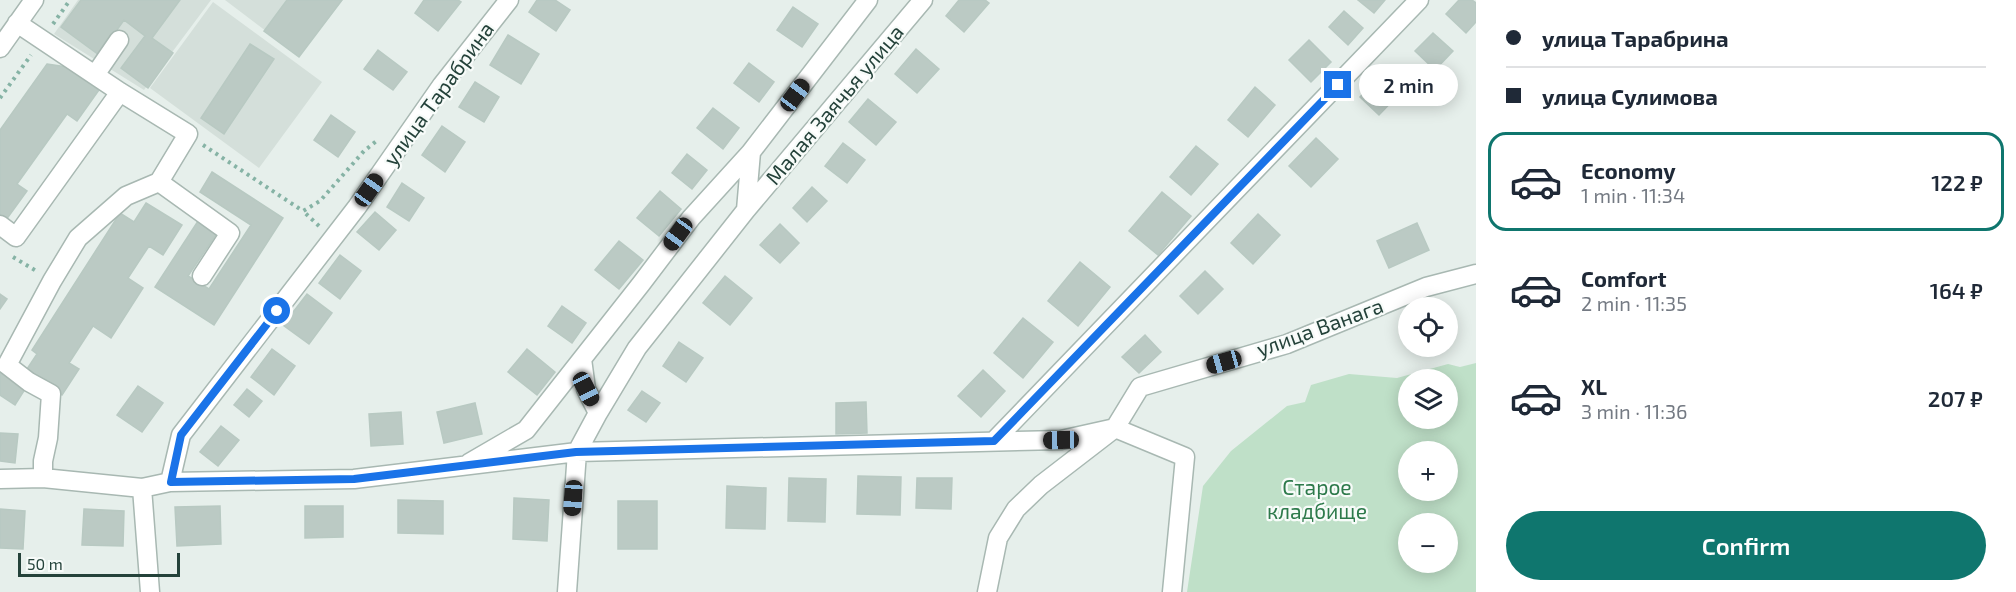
<!DOCTYPE html>
<html lang="en">
<head>
<meta charset="utf-8">
<style>
	:root { --surface:#fff; --page:#f6f6f7; --text:#1f2937; --muted:#747a83; --line:#e0e1e3; --accent:#0f766e }
	body { margin:0; font-family:"Exo 2",sans-serif; background:var(--page); color:var(--text); height:100vh; display:flex; flex-direction:column; font-size:22px; white-space:nowrap }
	* { box-sizing:border-box; margin:0 }
	p { font-size:20px; color:var(--muted) }
	.icon { flex:none; width:33px; height:33px; fill:none; stroke:currentColor; stroke-width:2; stroke-linecap:round; stroke-linejoin:round }
	.map { position:relative; flex:1; overflow:hidden }
	.sheet { display:flex; flex-direction:column; background:var(--surface); width:540px }
	.sheet>* { flex:none }
	.hud { display:grid; align-content:center; height:132px; padding:0 30px; background:var(--surface) }
	.buttons { position:absolute; left:1398px; top:297px; display:grid; gap:12px }
	.buttons a { display:grid; place-items:center; width:60px; height:60px; border-radius:50%; background:var(--surface); box-shadow:0 3px 15px #0003; font-size:30px }
	.scale { position:absolute; left:18px; bottom:15px; width:162px; box-sizing:border-box; padding-left:6px; border:3px solid #24423a; border-top:0; font-size:16px; line-height:21px; white-space:nowrap; color:#24423a; -webkit-text-stroke:4px #f7fbf9; paint-order:stroke }
	.end { position:absolute; width:27px; height:27px; margin:-14px; border:8px solid #1a73e8; background:#fff; box-shadow:0 0 0 3px #fff }
	.from { border-radius:50% }
	.bubble { position:absolute; height:42px; border-radius:21px; background:var(--surface); box-shadow:0 3px 15px #0003; font-size:20px; font-weight:600; line-height:42px; text-align:center }
	.car { position:absolute; width:18px; height:36px; margin:-18px -9px; border-radius:8px; box-shadow:0 0 4px 2px #0007; background:linear-gradient(#222 24%,#8ab4d8 0 40%,#222 0 76%,#8ab4d8 0 86%,#222 0) }
	.hud b { display:flex; align-items:center; gap:21px; height:57px; font-size:22px }
	.hud b+b { border-top:2px solid var(--line) }
	.hud i { width:15px; height:15px; background:var(--text) }
	ul { padding:0; list-style:none }
	li { display:flex; align-items:center; gap:18px; height:99px; margin:0 12px 9px; padding:0 18px; border:3px solid transparent; border-radius:18px }
	li div { flex:1 }
	li b { display:block; font-size:22px }
	li em { font-style:normal; font-weight:600 }
	li.active { border-color:var(--accent) }
	li>.icon { width:54px; height:54px; stroke-width:1.5 }
	.cta { display:flex; gap:12px; margin-top:auto; padding:12px 30px }
	.cta a { flex:1; height:69px; border-radius:36px; background:var(--accent); color:#fff; font-size:24px; font-weight:600; line-height:69px; text-align:center }
	main { display:flex; flex:1; min-height:0 }
	.map>svg:first-child { display:block }
</style>
</head>
<body>
<main>
<div class="map">
<svg width="1476" height="592" viewBox="0 0 1476 592">
	<rect width="100%" height="100%" fill="#e6efeb"/>
	<path fill="#d4dfda" d="M 78,0 L 211,0 L 144,90 L 54,34 Z
		M 225,0 L 343,0 L 299,56 Z
		M 213,2 L 322,82 L 259,168 L 150,88 Z"/>
	<path fill="#bfe0c8" fill-rule="evenodd" d="M 1476,363 L 1476,592 L 1187,592 L 1203,486 L 1231,451 L 1287,406 L 1305,402 L 1311,385 L 1349,374 L 1397,378 L 1448,364 L 1460,367 ZM 1408,380 L 1448,380 L 1448,418 L 1408,418 ZM 1408,452 L 1448,452 L 1448,490 L 1408,490 ZM 1408,524 L 1448,524 L 1448,562 L 1408,562 Z"/>
	<path fill="#bbcac4" stroke="#b8c9c2" stroke-width="1.5" d="M 81,0 L 180,0 L 152,38 L 173,53 L 148,88 L 121,68 L 145,36 L 124,20 L 99,55 L 61,27 Z
		M 287,0 L 342,0 L 299,57 L 264,31 Z
		M 424,0 L 458,0 L 461,2 L 438,31 L 415,13 Z
		M 537,0 L 555,0 L 570,10 L 556,31 L 529,12 Z
		M 959,0 L 985,0 L 989,3 L 964,32 L 946,16 Z
		M 1358,0 L 1385,0 L 1374,13 Z
		M 1459,0 L 1472,0 L 1476,3 L 1476,22 L 1466,33 L 1446,14 Z
		M 793,7 L 818,24 L 802,47 L 777,30 Z
		M 1344,11 L 1363,28 L 1348,45 L 1329,27 Z
		M 1433,33 L 1453,51 L 1435,70 L 1415,51 Z
		M 508,35 L 539,54 L 521,84 L 490,65 Z
		M 1309,40 L 1331,62 L 1311,82 L 1289,60 Z
		M 250,44 L 274,59 L 224,134 L 201,118 Z
		M 916,49 L 939,69 L 917,93 L 895,74 Z
		M 378,50 L 407,72 L 393,90 L 364,69 Z
		M 749,63 L 774,82 L 759,102 L 734,83 Z
		M 47,64 L 67,67 L 99,90 L 77,121 L 67,114 L 17,184 L 27,191 L 6,220 L 0,215 L 0,130 Z
		M 1383,73 L 1402,91 L 1379,115 L 1360,97 Z
		M 475,82 L 499,97 L 484,122 L 459,107 Z
		M 1255,87 L 1275,105 L 1248,137 L 1228,120 Z
		M 868,99 L 896,122 L 876,145 L 849,122 Z
		M 713,108 L 739,128 L 723,149 L 697,128 Z
		M 331,115 L 355,132 L 338,157 L 314,140 Z
		M 442,126 L 465,142 L 445,172 L 422,155 Z
		M 1316,138 L 1338,159 L 1311,187 L 1289,166 Z
		M 843,143 L 865,160 L 847,183 L 825,166 Z
		M 1196,146 L 1218,164 L 1191,195 L 1170,177 Z
		M 687,154 L 707,170 L 692,189 L 672,173 Z
		M 212,172 L 283,218 L 214,325 L 155,287 L 200,218 L 219,230 L 188,276 L 209,289 L 251,225 L 200,192 Z
		M 402,183 L 424,198 L 409,221 L 387,207 Z
		M 812,187 L 827,201 L 807,222 L 793,208 Z
		M 660,191 L 681,209 L 659,236 L 637,218 Z
		M 1162,192 L 1191,216 L 1158,255 L 1129,231 Z
		M 146,203 L 182,225 L 163,255 L 149,246 L 128,278 L 143,288 L 111,338 L 93,326 L 69,363 L 79,369 L 62,395 L 25,372 L 37,354 L 32,350 L 120,213 L 134,222 Z
		M 375,212 L 396,230 L 379,250 L 357,232 Z
		M 1258,214 L 1280,235 L 1253,264 L 1231,243 Z
		M 1417,223 L 1429,250 L 1389,268 L 1377,241 Z
		M 780,224 L 799,243 L 780,263 L 760,245 Z
		M 619,241 L 643,260 L 619,289 L 595,270 Z
		M 340,255 L 361,271 L 340,299 L 319,283 Z
		M 1080,262 L 1110,287 L 1078,326 L 1048,301 Z
		M 1205,271 L 1223,289 L 1198,314 L 1180,296 Z
		M 725,276 L 752,298 L 730,325 L 703,303 Z
		M 0,294 L 7,299 L 0,309 Z
		M 307,294 L 332,313 L 309,344 L 283,325 Z
		M 562,306 L 586,323 L 572,343 L 548,326 Z
		M 1023,318 L 1053,342 L 1023,378 L 994,353 Z
		M 1145,335 L 1161,352 L 1139,373 L 1122,357 Z
		M 679,342 L 703,358 L 686,382 L 663,366 Z
		M 272,349 L 295,366 L 274,395 L 251,377 Z
		M 527,349 L 555,372 L 537,395 L 508,372 Z
		M 0,369 L 27,386 L 15,405 L 0,395 Z
		M 983,370 L 1005,391 L 981,417 L 958,396 Z
		M 138,386 L 163,403 L 142,432 L 117,415 Z
		M 247,389 L 262,401 L 249,417 L 234,405 Z
		M 642,391 L 660,403 L 646,422 L 628,410 Z
		M 866,402 L 867,433 L 836,434 L 836,403 Z
		M 475,403 L 482,434 L 444,443 L 437,412 Z
		M 401,412 L 403,444 L 371,446 L 369,414 Z
		M 221,426 L 239,440 L 218,466 L 200,452 Z
		M 0,433 L 18,434 L 15,463 L 0,461 Z
		M 858,476 L 901,477 L 900,515 L 857,514 Z
		M 789,478 L 826,479 L 825,522 L 788,521 Z
		M 917,478 L 952,478 L 951,509 L 916,508 Z
		M 727,486 L 766,488 L 765,529 L 726,528 Z
		M 514,498 L 549,500 L 547,541 L 513,539 Z
		M 398,500 L 443,501 L 443,534 L 398,533 Z
		M 618,501 L 657,501 L 657,549 L 618,549 Z
		M 220,506 L 221,544 L 177,546 L 175,507 Z
		M 305,506 L 343,506 L 343,537 L 305,538 Z
		M 0,509 L 25,511 L 23,549 L 0,548 Z
		M 84,509 L 124,511 L 123,546 L 82,545 Z"/>
	<g fill="none" stroke-linecap="round" stroke-linejoin="round">
		<defs>
			<path id="minor" d="M 17,23 L 120,92 L 188,134 L 159,182
				M 0,48 L 34,0
				M 95,75 L 119,40
				M 746,210 L 751,152 L 868,0
				M 0,225 L 16,237 L 120,92
				M 582,359 L 586,389 L 598,413
				M 1115,428 L 1185,457 L 1172,592
				M 994,441 L 1419,0
				M 469,463 L 526,430 L 641,284 L 691,218 L 751,152
				M 43,478 L 43,461 L 48,438 L 51,394 L 29,382 L 7,365 L 52,281 L 78,238 L 126,196 L 159,182 L 230,233 L 202,276
				M 0,479 L 43,478 L 142,488 L 170,482 L 354,479 L 577,452 L 1061,440 L 1115,428
				M 170,482 L 181,435 L 357,207 L 442,85 L 509,0
				M 142,488 L 150,592
				M 567,592 L 577,452 L 598,413 L 637,348 L 746,210 L 923,0
				M 987,592 L 998,538 L 1016,509 L 1041,485 L 1115,428 L 1140,387 L 1287,344 L 1426,287 L 1476,274"/>
		</defs>
		<use href="#minor" stroke="#a8b8b2" stroke-width="21"/>
		<path stroke="#86b3a5" stroke-width="4" stroke-dasharray="3 4.5" stroke-linecap="butt" d="M 53,24 L 70,0
			M 0,98 L 31,55
			M 203,145 L 303,211
			M 319,226 L 303,211 L 320,201 L 364,151 L 379,139
			M 13,257 L 38,272"/>
		<use href="#minor" stroke="#fff" stroke-width="18"/>
	</g>
	<g fill="none" stroke-linecap="round" stroke-linejoin="round">
		<path stroke="#1a73e8" stroke-width="8" d="M 277,311 L 181,435 L 171,482 L 354,479 L 576,452 L 994,441 L 1338,85"/>
	</g>
	<g text-anchor="middle" stroke-width="4.5" stroke-linejoin="round" paint-order="stroke">
		<g font-size="21" fill="#24423a" stroke="#f7fbf9">
			<text transform="translate(439 94) rotate(-54)" y="7">улица Тарабрина</text>
			<text transform="translate(835 105) rotate(-50)" y="7">Малая Заячья улица</text>
			<text transform="translate(1320 328) rotate(-20)" y="7">улица Ванага</text>
		</g>
		<g font-size="21" fill="#2d7a4b" stroke="#f7fbf9">
			<text x="1317" y="495">Старое<tspan x="1317" dy="24">кладбище</tspan></text>
		</g>
	</g>
</svg>
<div class="buttons">
<a><svg class="icon" aria-label="locate" viewBox="0 0 24 24"><circle cx="12" cy="12" r="6"/><path d="M12 2v4M12 18v4M2 12h4M18 12h4"/></svg></a>
<a><svg class="icon" aria-label="layers" viewBox="0 0 24 24"><path d="M12 4l9 5-9 5-9-5zM3 14l9 5 9-5"/></svg></a>
<a>+</a>
<a>−</a>
</div>
<div class="scale">50 m</div>
<i class="end from" style="left:277px;top:311px"></i>
<i class="end" style="left:1338px;top:85px"></i>
<div class="bubble" style="left:1359px;top:64px;width:99px">2 min</div>
<i class="car" style="left:795px;top:95px;rotate:37deg"></i>
<i class="car" style="left:369px;top:190px;rotate:35deg"></i>
<i class="car" style="left:678px;top:234px;rotate:216deg"></i>
<i class="car" style="left:1224px;top:362px;rotate:254deg"></i>
<i class="car" style="left:586px;top:389px;rotate:153deg"></i>
<i class="car" style="left:1061px;top:440px;rotate:269deg"></i>
<i class="car" style="left:573px;top:498px;rotate:184deg"></i>
</div>
<section class="sheet">
<div class="hud">
<b><i class="from"></i>улица Тарабрина</b>
<b><i></i>улица Сулимова</b>
</div>
<ul>
<li class="active"><svg class="icon" aria-label="car" viewBox="0 0 24 24"><path d="M5 17H2v-5l4-1 3-4h7l3 4 3 1v5h-3M9 17h6M6 11h13"/><circle cx="7" cy="17" r="2"/><circle cx="17" cy="17" r="2"/></svg><div><b>Economy</b><p>1 min · 11:34</p></div><em>122 ₽</em></li>
<li><svg class="icon" aria-label="car" viewBox="0 0 24 24"><path d="M5 17H2v-5l4-1 3-4h7l3 4 3 1v5h-3M9 17h6M6 11h13"/><circle cx="7" cy="17" r="2"/><circle cx="17" cy="17" r="2"/></svg><div><b>Comfort</b><p>2 min · 11:35</p></div><em>164 ₽</em></li>
<li><svg class="icon" aria-label="car" viewBox="0 0 24 24"><path d="M5 17H2v-5l4-1 3-4h7l3 4 3 1v5h-3M9 17h6M6 11h13"/><circle cx="7" cy="17" r="2"/><circle cx="17" cy="17" r="2"/></svg><div><b>XL</b><p>3 min · 11:36</p></div><em>207 ₽</em></li>
</ul>
<div class="cta"><a>Confirm</a></div>
</section>
</main>
</body>
</html>
